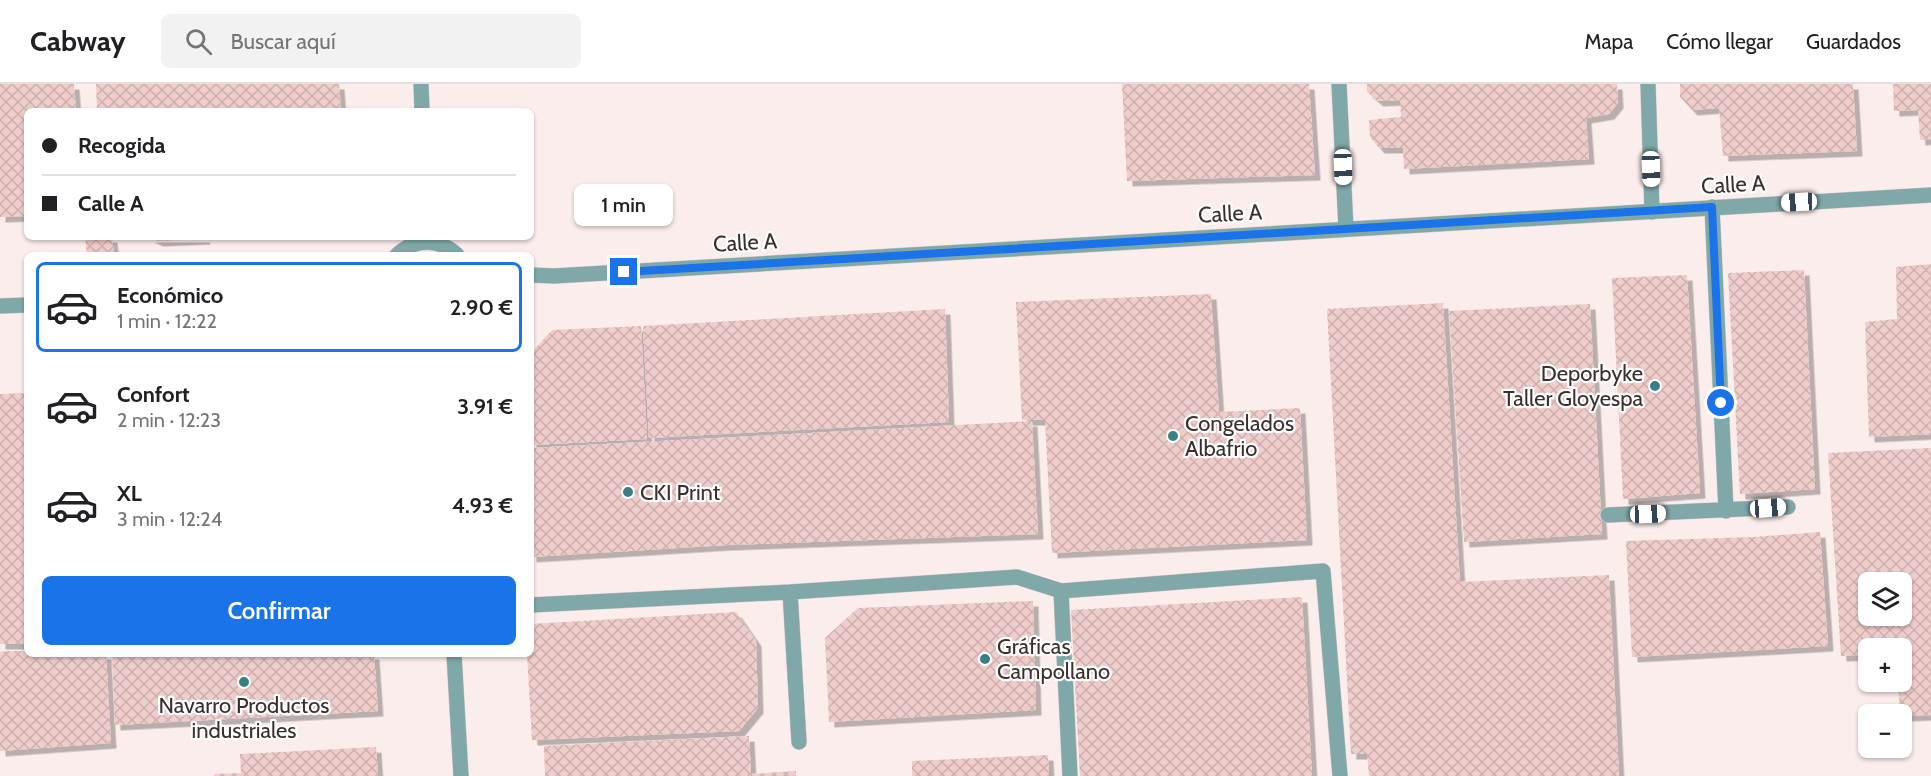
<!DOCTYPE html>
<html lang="es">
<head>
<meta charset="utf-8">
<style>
	:root { --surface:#fff; --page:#f2f2f2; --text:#202124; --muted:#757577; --line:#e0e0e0; --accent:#1a73e8 }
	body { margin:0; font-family:Cabin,sans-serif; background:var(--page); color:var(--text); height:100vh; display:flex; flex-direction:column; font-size:22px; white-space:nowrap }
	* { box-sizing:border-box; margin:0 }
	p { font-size:20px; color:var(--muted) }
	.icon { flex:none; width:33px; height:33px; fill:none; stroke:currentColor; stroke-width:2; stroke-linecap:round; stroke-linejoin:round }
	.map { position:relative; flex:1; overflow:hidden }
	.details { position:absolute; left:24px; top:168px; width:510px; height:405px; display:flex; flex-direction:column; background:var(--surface); border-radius:9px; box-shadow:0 2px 4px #0004 }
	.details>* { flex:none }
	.top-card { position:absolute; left:24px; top:24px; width:510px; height:132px; border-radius:9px; box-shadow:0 2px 4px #0004; display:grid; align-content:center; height:132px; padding:0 18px; background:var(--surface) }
	.buttons { position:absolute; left:1858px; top:488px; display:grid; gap:12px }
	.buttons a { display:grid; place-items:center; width:54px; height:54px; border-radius:9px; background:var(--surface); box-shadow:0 2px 4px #0004; font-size:30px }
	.end { position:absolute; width:27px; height:27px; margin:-14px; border:8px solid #1a73e8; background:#fff; box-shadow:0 0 0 3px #fff }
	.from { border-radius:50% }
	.bubble { position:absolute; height:42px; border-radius:9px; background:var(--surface); box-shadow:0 2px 4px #0004; font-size:20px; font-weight:600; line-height:42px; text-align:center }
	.car { position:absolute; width:18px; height:36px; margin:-18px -9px; border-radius:8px; box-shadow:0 0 4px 2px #0007; background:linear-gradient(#fff 24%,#345 0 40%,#fff 0 76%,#345 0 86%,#fff 0) }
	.top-card b { display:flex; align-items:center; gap:21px; height:57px; font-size:22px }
	.top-card b+b { border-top:2px solid var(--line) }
	.top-card i { width:15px; height:15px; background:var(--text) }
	ul { padding:10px 0 0; list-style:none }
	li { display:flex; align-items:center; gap:18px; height:90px; margin:0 12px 9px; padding:0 6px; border:3px solid transparent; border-radius:9px }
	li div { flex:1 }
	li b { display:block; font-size:22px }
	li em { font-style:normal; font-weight:600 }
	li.active { border-color:var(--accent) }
	li>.icon { width:54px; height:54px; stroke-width:1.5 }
	.cta { display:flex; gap:12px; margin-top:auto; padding:12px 18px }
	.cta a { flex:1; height:69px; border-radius:9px; background:var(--accent); color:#fff; font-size:24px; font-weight:600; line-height:69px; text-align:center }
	header { display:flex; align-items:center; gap:36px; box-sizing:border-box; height:84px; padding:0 30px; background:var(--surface); border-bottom:2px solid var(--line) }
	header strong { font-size:28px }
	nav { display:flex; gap:33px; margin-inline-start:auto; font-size:21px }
	.search { width:420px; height:54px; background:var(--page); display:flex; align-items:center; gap:15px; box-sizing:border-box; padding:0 21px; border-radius:9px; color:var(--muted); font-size:22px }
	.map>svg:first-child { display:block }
</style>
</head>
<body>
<header>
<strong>Cabway</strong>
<div class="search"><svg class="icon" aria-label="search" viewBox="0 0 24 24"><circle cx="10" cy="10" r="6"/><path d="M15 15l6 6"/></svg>Buscar aquí</div>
<nav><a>Mapa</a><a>Cómo llegar</a><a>Guardados</a></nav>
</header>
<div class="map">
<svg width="1931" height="692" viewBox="0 0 1931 692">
	<defs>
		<pattern id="building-cross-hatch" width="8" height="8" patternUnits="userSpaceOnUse" patternTransform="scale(1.5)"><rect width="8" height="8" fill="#efcdcb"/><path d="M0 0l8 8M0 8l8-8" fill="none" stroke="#ceb0af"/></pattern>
		<filter id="shadow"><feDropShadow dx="5.5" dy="5.5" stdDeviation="0" flood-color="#0004"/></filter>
	</defs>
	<rect width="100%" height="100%" fill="#fbedec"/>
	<path fill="url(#building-cross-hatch)" fill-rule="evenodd" filter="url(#shadow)" d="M 0,0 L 74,0 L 76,27 L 27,27 L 27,132 L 0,133 Z
		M 96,0 L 339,0 L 341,27 L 97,27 Z
		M 1122,0 L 1309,0 L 1315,91 L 1127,97 Z
		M 1367,0 L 1617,0 L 1618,19 L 1609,30 L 1586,34 L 1589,75 L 1404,85 L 1403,64 L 1379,64 L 1370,53 L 1369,36 L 1401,33 L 1400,16 L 1378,17 L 1367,8 Z
		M 1680,0 L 1853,0 L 1857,67 L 1723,72 L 1719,24 L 1692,26 L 1680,13 Z
		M 1893,0 L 1931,0 L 1931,55 L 1920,56 L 1918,26 L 1894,27 Z
		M 85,153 L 112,153 L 114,171 L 87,171 Z
		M 149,153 L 204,153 L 205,155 L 158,157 Z
		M 1931,180 L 1931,350 L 1869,353 L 1865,238 L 1897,235 L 1896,183 Z
		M 1804,186 L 1815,405 L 1740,410 L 1728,189 Z
		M 1687,191 L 1700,409 L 1623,415 L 1612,194 Z
		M 1211,210 L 1219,328 L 1300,324 L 1307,456 L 1052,469 L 1045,336 L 1022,336 L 1016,218 Z
		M 1443,219 L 1460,498 L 1609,491 L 1619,692 L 1369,692 L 1367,670 L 1351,670 L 1327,225 Z
		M 1590,220 L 1602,450 L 1464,458 L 1449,227 Z
		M 945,225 L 949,338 L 649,354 L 643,242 Z
		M 641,242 L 647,355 L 531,361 L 531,269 L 552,246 Z
		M 27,309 L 27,560 L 0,560 L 0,310 Z
		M 1032,337 L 1038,450 L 727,461 L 531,473 L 531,364 Z
		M 1931,364 L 1931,631 L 1902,632 L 1902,630 L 1900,630 L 1898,597 L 1902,597 L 1902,564 L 1869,564 L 1869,571 L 1841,572 L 1828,369 ZM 1869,498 L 1902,498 L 1902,531 L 1869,531 Z
		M 1820,448 L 1828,562 L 1632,573 L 1626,457 L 1754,453 Z
		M 1302,513 L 1312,692 L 1080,692 L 1071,526 Z
		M 1033,517 L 1036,626 L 829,638 L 825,554 L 858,524 Z
		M 736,528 L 756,557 L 758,624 L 739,647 L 532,656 L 527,570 L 531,570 L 531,540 Z
		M 9,567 L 27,567 L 27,570 L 106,570 L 111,659 L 0,667 L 0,568 Z
		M 112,570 L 374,570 L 378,627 L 115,641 Z
		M 749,652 L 751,690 L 796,687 L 796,692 L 545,692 L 544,662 Z
		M 376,663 L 378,692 L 214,692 L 214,690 L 241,689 L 240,670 Z
		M 1048,671 L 1049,692 L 912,692 L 912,677 Z"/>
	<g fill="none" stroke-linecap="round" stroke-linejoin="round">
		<defs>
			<path id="service" d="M 1339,0 L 1346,145
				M 1648,0 L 1652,128
				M 1712,123 L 1726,427
				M 1608,431 L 1788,423
				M 790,508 L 799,658
				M 531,521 L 790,508 L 1017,493 L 1061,507
				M 1070,692 L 1061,507 L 1323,487 L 1340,692"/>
			<path id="minor" d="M 421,0 L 422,27
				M 397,171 C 415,154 439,154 457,171
				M 531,191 L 554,192 L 1931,111
				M 0,222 L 27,221
				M 454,570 L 461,692"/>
		</defs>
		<use href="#service" stroke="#d8cbca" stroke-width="16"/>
		<use href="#minor" stroke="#d8cbca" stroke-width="16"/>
		<use href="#service" stroke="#81a8a8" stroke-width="15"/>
		<use href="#minor" stroke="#81a8a8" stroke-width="15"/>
	</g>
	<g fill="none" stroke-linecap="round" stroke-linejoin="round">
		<path stroke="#1a73e8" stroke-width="8" d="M 624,188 L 1712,123 L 1721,319"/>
	</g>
	<g fill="#388182" stroke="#fefefe" stroke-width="2">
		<circle cx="1655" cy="302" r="6"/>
		<circle cx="1173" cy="352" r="6"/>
		<circle cx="628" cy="408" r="6"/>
		<circle cx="985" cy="575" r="6"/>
		<circle cx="244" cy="598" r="6"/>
	</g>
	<g text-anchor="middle" stroke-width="4.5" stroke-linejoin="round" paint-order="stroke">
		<g font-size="22" fill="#3b2f2e" stroke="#fefefe">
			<text transform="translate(1733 100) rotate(-3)" y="8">Calle A</text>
			<text transform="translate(1230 129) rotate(-3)" y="8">Calle A</text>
			<text transform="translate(745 158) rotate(-3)" y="8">Calle A</text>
		</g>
		<g font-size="22" fill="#3b2f2e" stroke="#fefefe" text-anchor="start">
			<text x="1643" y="297" text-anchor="end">Deporbyke<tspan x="1643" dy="25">Taller Gloyespa</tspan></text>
			<text x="1185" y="347">Congelados<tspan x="1185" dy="25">Albafrio</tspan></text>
			<text x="640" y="416">CKI Print</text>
			<text x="997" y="570">Gráficas<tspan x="997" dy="25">Campollano</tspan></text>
			<text x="244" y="629" text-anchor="middle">Navarro Productos<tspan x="244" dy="25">industriales</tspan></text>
		</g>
	</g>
</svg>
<div class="buttons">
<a><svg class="icon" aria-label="layers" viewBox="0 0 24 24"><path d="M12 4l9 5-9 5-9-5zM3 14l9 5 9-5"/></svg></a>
<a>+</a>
<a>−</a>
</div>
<i class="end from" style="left:1721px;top:319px"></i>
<i class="end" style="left:624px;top:188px"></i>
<div class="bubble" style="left:574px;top:100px;width:99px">1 min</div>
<i class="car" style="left:1343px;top:83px;rotate:178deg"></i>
<i class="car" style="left:1651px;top:85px;rotate:178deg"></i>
<i class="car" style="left:1799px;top:118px;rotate:267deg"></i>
<i class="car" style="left:1768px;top:424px;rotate:86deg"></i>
<i class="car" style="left:1648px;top:430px;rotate:88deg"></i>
<div class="top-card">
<b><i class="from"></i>Recogida</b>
<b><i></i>Calle A</b>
</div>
<section class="details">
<ul>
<li class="active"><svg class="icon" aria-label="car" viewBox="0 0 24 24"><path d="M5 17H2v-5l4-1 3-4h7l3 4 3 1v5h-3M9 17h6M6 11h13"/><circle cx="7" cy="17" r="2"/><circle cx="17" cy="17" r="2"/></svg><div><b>Económico</b><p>1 min · 12:22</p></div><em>2.90 €</em></li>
<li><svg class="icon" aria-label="car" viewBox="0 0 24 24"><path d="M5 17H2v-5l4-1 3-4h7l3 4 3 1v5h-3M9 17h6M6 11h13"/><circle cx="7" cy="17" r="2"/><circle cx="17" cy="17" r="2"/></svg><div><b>Confort</b><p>2 min · 12:23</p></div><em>3.91 €</em></li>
<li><svg class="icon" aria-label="car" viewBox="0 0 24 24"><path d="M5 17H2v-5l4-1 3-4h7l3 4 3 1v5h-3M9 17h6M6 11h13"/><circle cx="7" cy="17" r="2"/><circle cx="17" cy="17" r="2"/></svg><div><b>XL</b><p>3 min · 12:24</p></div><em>4.93 €</em></li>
</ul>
<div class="cta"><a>Confirmar</a></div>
</section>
</div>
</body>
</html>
